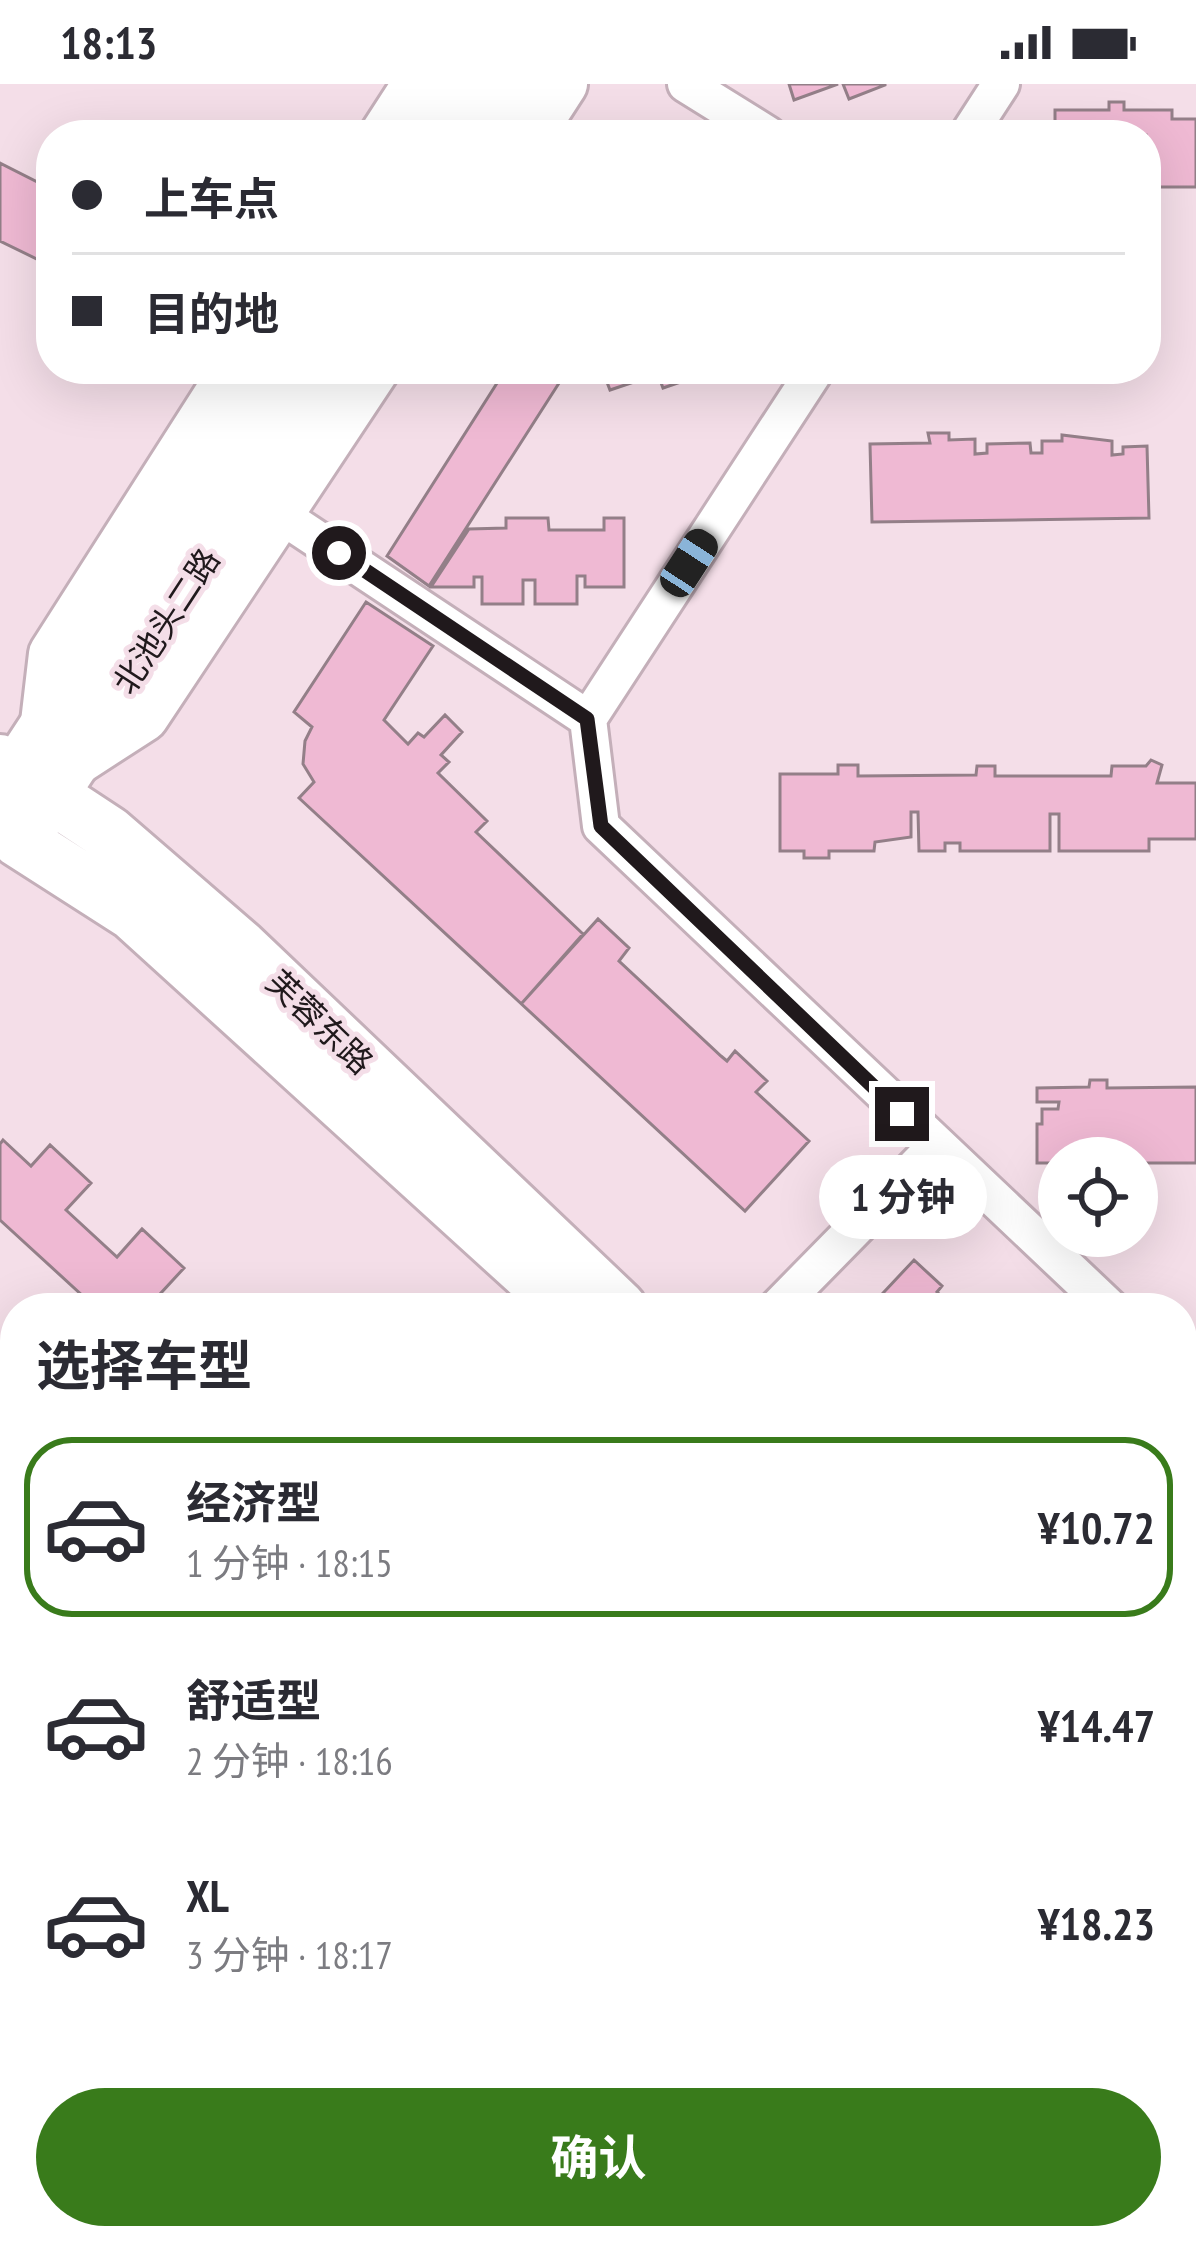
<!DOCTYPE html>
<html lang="zh">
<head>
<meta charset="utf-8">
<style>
	:root { --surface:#fff; --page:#f2f2f3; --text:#2b2b33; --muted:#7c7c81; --line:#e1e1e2; --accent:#397b1b }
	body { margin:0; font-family:"PT Sans Narrow","Noto Sans SC",sans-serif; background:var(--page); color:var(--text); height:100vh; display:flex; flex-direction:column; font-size:45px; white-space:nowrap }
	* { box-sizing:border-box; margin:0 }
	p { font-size:39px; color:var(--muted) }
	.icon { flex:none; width:66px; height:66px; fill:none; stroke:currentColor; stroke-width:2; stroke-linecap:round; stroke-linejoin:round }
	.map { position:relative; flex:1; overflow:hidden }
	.panel { position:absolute; left:0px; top:1209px; width:1197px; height:957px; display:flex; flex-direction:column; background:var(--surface); border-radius:48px 48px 0 0; box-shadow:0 12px 48px #0002 }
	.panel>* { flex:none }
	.hud { position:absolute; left:36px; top:36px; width:1125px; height:264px; border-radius:48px; box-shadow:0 12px 48px #0002; display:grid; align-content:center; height:264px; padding:0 36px; background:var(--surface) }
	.buttons { position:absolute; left:1038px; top:1053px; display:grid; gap:24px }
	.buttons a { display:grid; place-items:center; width:120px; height:120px; border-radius:50%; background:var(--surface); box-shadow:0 12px 48px #0002; font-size:60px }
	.end { position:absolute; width:54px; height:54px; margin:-27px; border:15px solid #20191c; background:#fff; box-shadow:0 0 0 6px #fff }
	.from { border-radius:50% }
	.bubble { position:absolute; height:84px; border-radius:42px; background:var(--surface); box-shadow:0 12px 48px #0002; font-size:39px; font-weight:700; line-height:84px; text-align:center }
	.car { position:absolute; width:36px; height:72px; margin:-36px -18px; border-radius:15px; box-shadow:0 0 9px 3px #0007; background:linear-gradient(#222 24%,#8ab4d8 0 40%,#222 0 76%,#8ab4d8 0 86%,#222 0) }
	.hud b { display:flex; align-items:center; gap:42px; height:114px; font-size:45px }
	.hud b+b { border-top:3px solid var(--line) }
	.hud i { width:30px; height:30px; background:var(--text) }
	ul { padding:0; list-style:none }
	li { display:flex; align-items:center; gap:36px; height:180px; margin:0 24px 18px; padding:0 12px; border:6px solid transparent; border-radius:48px }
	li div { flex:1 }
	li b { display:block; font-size:45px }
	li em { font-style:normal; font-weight:700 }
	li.selected { border-color:var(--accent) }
	li>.icon { width:108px; height:108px; stroke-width:1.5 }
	h2 { padding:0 36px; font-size:54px; line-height:144px }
	.button { display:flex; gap:24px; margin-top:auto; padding:24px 36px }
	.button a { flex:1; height:138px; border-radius:72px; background:var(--accent); color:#fff; font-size:48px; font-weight:700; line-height:138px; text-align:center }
	.status { display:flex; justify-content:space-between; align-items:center; height:84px; padding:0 60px; background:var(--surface); direction:ltr }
	.status svg { height:33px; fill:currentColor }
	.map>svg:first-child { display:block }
</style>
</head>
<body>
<div class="status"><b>18:13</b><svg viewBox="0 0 49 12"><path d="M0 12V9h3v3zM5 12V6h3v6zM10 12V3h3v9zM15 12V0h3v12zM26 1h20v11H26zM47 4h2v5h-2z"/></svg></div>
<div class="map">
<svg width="1196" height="2165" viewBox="0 0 1196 2165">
	<rect width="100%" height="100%" fill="#f4dee8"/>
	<path fill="#efb9d3" stroke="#937f88" stroke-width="3" d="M 789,0 L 838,0 L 794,16 Z
		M 843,0 L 885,0 L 885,1 L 849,15 Z
		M 1109,18 L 1124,18 L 1124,26 L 1172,26 L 1172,35 L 1196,35 L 1196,103 L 1146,103 L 1146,51 L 1055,51 L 1055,26 L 1109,26 Z
		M 0,79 L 51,105 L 51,182 L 0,157 Z
		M 506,285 L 568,285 L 429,502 L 387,472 Z
		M 602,285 L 638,285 L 628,289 L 631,299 L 610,306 Z
		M 656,285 L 699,285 L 701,291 L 663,304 Z
		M 928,349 L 949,349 L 949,356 L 975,355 L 975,370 L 987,369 L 987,360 L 1030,359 L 1031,369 L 1042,369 L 1042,357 L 1062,357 L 1062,351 L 1112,357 L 1112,371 L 1123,370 L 1123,363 L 1147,362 L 1149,434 L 872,438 L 870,360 L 930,359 Z
		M 506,434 L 548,434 L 549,446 L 604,446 L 604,434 L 624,434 L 624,503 L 585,503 L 585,492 L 577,492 L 577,520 L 535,520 L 535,496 L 523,496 L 523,520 L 482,520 L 482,493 L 474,493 L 474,503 L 431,503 L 469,445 L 506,444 Z
		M 366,518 L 433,562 L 384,636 L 408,660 L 418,649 L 424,653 L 445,631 L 462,648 L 441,671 L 449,678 L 438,689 L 487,737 L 476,748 L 583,850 L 522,919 L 598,835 L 629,864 L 619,877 L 721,972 L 727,977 L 735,967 L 767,997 L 756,1008 L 809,1057 L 745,1127 L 299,714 L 314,698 L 303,680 L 305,657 L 312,643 L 294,628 Z
		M 1151,676 L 1162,681 L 1157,699 L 1196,699 L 1196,755 L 1149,755 L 1149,767 L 1059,767 L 1059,730 L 1050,730 L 1050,767 L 960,767 L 960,759 L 945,759 L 945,767 L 919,767 L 918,728 L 911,728 L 911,753 L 875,758 L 874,767 L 829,767 L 829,774 L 804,774 L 804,767 L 780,767 L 780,690 L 838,690 L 838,681 L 858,681 L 858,692 L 976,691 L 977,682 L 995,682 L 995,692 L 1111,692 L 1112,682 L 1146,682 Z
		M 1090,996 L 1107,996 L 1107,1004 L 1196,1003 L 1196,1079 L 1137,1079 L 1137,1074 L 1059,1074 L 1059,1079 L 1037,1079 L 1037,1040 L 1042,1040 L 1042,1025 L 1058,1025 L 1059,1018 L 1037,1018 L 1037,1004 L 1089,1003 Z
		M 3,1056 L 31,1082 L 50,1061 L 91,1099 L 66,1126 L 117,1173 L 142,1145 L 184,1184 L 161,1209 L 178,1224 L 96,1224 L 0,1136 L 0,1060 Z
		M 914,1176 L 942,1202 L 937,1208 L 954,1224 L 869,1224 Z
		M 1182,1427 L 1194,1439 L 1182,1452 Z
		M 0,1646 L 15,1652 L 15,1777 L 0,1770 Z
		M 11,1924 L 15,1925 L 15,2040 L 0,2027 L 0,1946 Z
		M 1128,2153 L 1163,2165 L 1124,2165 Z"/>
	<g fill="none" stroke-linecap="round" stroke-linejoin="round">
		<defs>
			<path id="minor" d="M 686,0 L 768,51
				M 968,51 L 1001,0
				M 816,285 L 588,635 L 601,742 L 1110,1224
				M 279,430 L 588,635
				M 777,1224 L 936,1062
				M 1182,1291 L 1196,1304"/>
			<path id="tertiary" d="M 384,51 L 417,0
				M 530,51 L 563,0
				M 44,647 L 53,570 L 235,285
				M 76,677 L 144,633 L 375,285"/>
			<path id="secondary" d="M 433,51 L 466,0
				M 482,51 L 515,0
				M 0,678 L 108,749 L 241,864 L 619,1224
				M 0,702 L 17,688 L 281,285
				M 0,736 L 19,756 L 133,829 L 552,1210
				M 31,740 L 330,285
				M 1182,1746 L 1196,1759
				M 1182,1795 L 1196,1808"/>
		</defs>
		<use href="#minor" stroke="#c4afb9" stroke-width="42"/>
		<use href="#tertiary" stroke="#c4afb9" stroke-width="54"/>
		<use href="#secondary" stroke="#c4afb9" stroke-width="60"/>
		<use href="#minor" stroke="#fff" stroke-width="36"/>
		<use href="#tertiary" stroke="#fff" stroke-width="48"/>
		<use href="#secondary" stroke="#fff" stroke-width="54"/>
	</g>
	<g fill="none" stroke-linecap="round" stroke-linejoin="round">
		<path stroke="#20191c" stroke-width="15" d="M 339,469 L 587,635 L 601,742 L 902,1030"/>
	</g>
	<g text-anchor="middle" stroke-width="10" stroke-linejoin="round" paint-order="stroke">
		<g font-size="33" fill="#20191c" stroke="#f4dee8">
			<text transform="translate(166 537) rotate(-57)" y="12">北池头二路</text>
			<text transform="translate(320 938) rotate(44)" y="12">芙蓉东路</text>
		</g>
	</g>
</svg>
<div class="buttons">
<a><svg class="icon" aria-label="locate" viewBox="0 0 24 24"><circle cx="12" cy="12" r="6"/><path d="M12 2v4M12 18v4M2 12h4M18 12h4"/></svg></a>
</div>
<i class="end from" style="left:339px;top:469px"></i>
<i class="end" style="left:902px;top:1030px"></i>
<div class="bubble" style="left:819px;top:1071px;width:168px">1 分钟</div>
<i class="car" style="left:689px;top:479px;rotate:33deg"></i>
<div class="hud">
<b><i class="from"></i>上车点</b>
<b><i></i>目的地</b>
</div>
<section class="panel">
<h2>选择车型</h2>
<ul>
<li class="selected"><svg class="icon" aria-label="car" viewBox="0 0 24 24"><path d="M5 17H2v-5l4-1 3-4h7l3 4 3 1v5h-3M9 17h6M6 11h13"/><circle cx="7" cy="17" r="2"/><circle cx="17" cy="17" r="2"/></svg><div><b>经济型</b><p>1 分钟 · 18:15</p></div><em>¥10.72</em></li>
<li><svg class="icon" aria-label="car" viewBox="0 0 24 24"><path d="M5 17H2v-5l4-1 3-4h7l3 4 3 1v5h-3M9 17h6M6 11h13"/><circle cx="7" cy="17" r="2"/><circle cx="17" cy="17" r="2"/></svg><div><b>舒适型</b><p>2 分钟 · 18:16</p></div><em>¥14.47</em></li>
<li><svg class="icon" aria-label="car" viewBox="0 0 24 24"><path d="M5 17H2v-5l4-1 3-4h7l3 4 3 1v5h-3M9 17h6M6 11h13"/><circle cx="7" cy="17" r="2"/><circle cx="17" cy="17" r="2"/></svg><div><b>XL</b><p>3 分钟 · 18:17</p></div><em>¥18.23</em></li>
</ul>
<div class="button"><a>确认</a></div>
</section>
</div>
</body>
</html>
